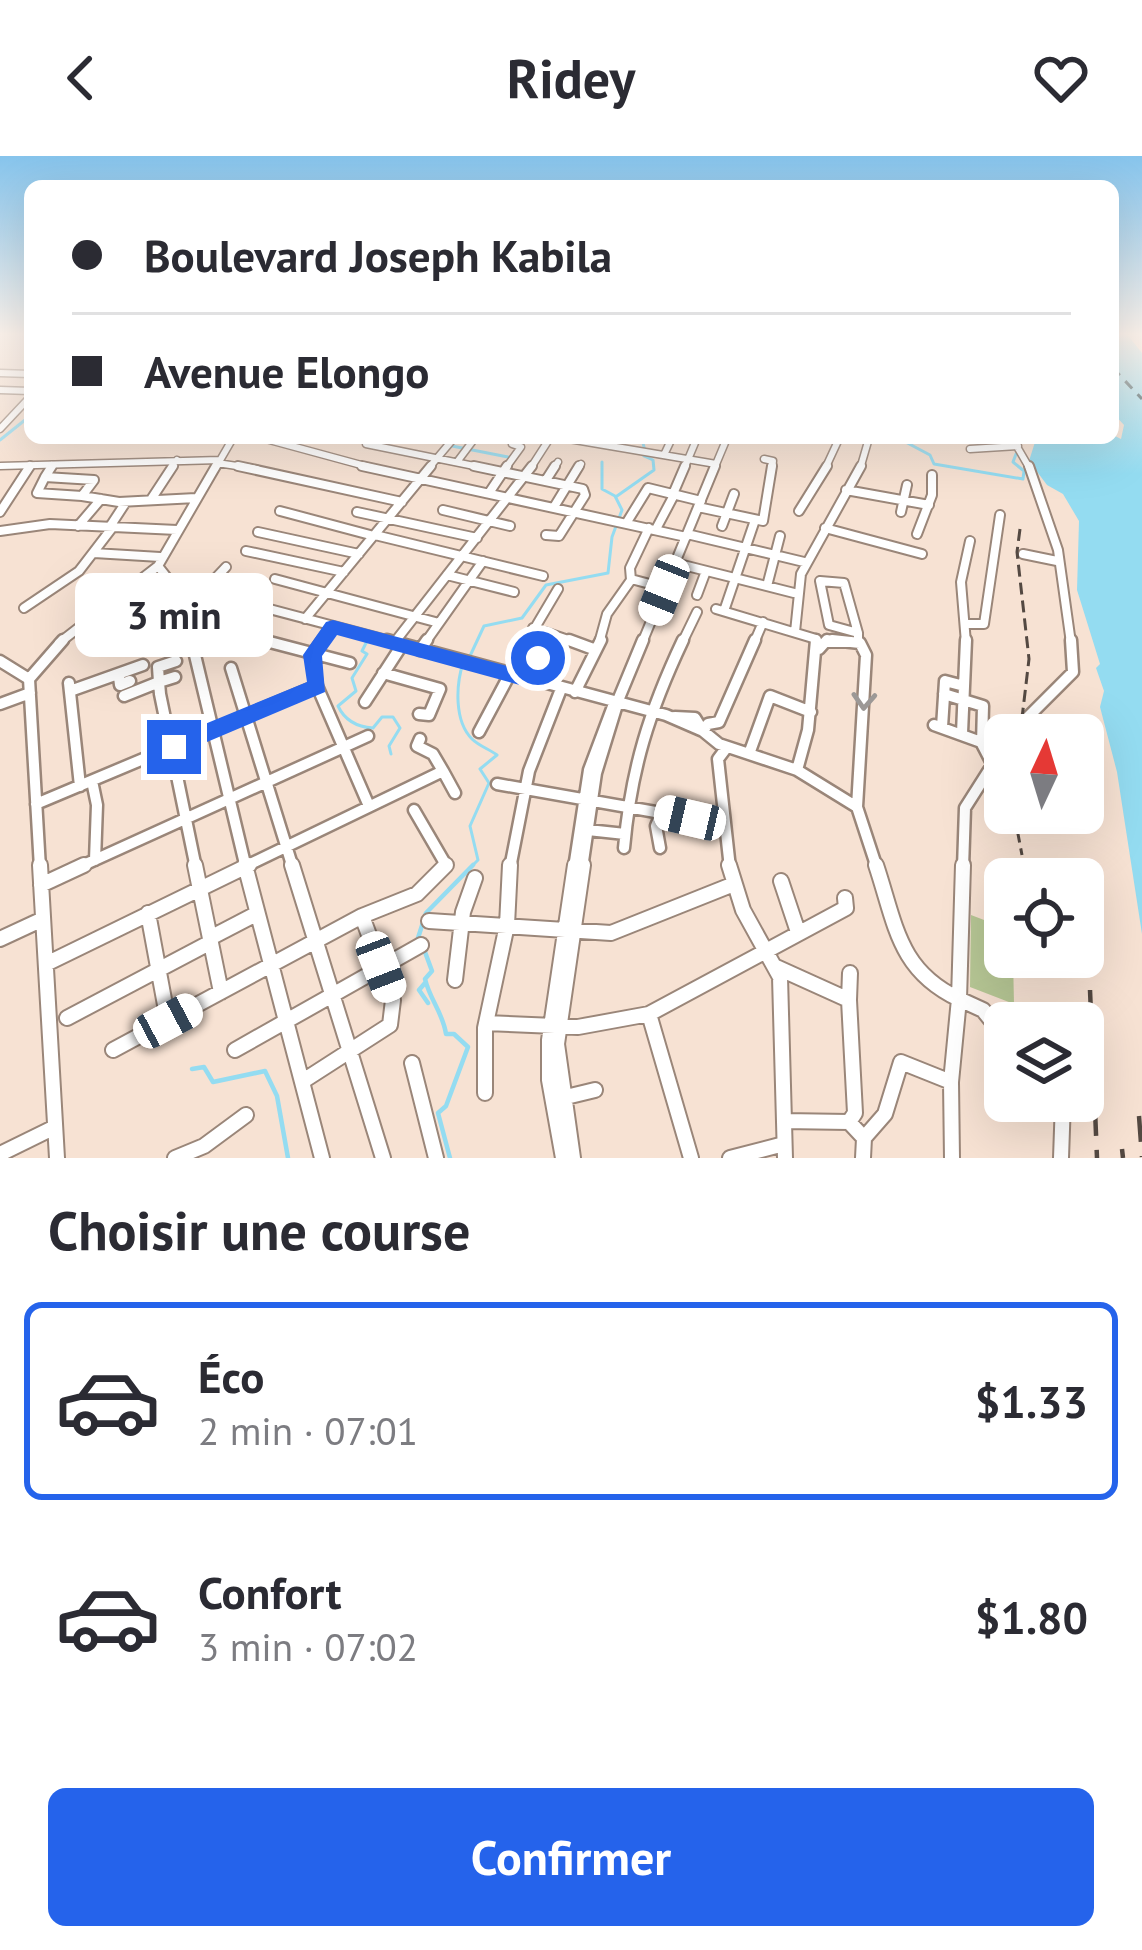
<!DOCTYPE html>
<html lang="fr">
<head>
<meta charset="utf-8">
<style>
	:root { --surface:#fff; --page:#f7f7f7; --text:#2b2b33; --muted:#7c7c81; --line:#e1e1e2; --accent:#2563eb }
	body { margin:0; font-family:"PT Sans",sans-serif; background:var(--page); color:var(--text); height:100vh; display:flex; flex-direction:column; font-size:45px; white-space:nowrap }
	* { box-sizing:border-box; margin:0 }
	p { font-size:39px; color:var(--muted) }
	.icon { flex:none; width:66px; height:66px; fill:none; stroke:currentColor; stroke-width:2; stroke-linecap:round; stroke-linejoin:round }
	.map { position:relative; height:1002px; overflow:hidden }
	.sheet { display:flex; flex-direction:column; background:var(--surface); flex:1 }
	.sheet>* { flex:none }
	.hud { position:absolute; left:24px; top:24px; width:1095px; height:264px; border-radius:18px; box-shadow:0 12px 48px #0002; display:grid; align-content:center; height:264px; padding:0 48px; background:var(--surface) }
	.needle { width:78px; rotate:4deg }
	.fabs { position:absolute; left:984px; top:558px; display:grid; gap:24px }
	.fabs a { display:grid; place-items:center; width:120px; height:120px; border-radius:18px; background:var(--surface); box-shadow:0 12px 48px #0002; font-size:60px }
	.end { position:absolute; width:54px; height:54px; margin:-27px; border:15px solid #2563eb; background:#fff; box-shadow:0 0 0 6px #fff }
	.from { border-radius:50% }
	.bubble { position:absolute; height:84px; border-radius:18px; background:var(--surface); box-shadow:0 12px 48px #0002; font-size:39px; font-weight:600; line-height:84px; text-align:center }
	.car { position:absolute; width:36px; height:72px; margin:-36px -18px; border-radius:15px; box-shadow:0 0 9px 3px #0007; background:linear-gradient(#fff 24%,#345 0 40%,#fff 0 76%,#345 0 86%,#fff 0) }
	.hud b { display:flex; align-items:center; gap:42px; height:114px; font-size:45px }
	.hud b+b { border-top:3px solid var(--line) }
	.hud i { width:30px; height:30px; background:var(--text) }
	ul { padding:0; list-style:none }
	li { display:flex; align-items:center; gap:36px; height:198px; margin:0 24px 18px; padding:0 24px; border:6px solid transparent; border-radius:18px }
	li div { flex:1 }
	li b { display:block; font-size:45px }
	li em { font-style:normal; font-weight:600 }
	li.active { border-color:var(--accent) }
	li>.icon { width:108px; height:108px; stroke-width:1.5 }
	h2 { padding:0 48px; font-size:54px; line-height:144px }
	.cta { display:flex; gap:24px; margin-top:auto; padding:24px 48px }
	.cta a { flex:1; height:138px; border-radius:18px; background:var(--accent); color:#fff; font-size:48px; font-weight:600; line-height:138px; text-align:center }
	header { display:flex; justify-content:space-between; align-items:center; height:156px; padding:0 48px; background:var(--surface); font-size:54px; font-weight:600 }
	.map>svg:first-child { display:block }
</style>
</head>
<body>
<header><svg class="icon" aria-label="back" viewBox="0 0 24 24"><path d="M15 5l-7 7 7 7"/></svg>Ridey<svg class="icon" aria-label="heart" viewBox="0 0 24 24"><path d="M12 20l-8-8c-3-5 5-10 8-4 3-6 11-1 8 4z"/></svg></header>
<div class="map">
<svg width="1142" height="1002" viewBox="0 0 1142 1002">
	<rect width="100%" height="100%" fill="#f7e2d3"/>
	<path fill="#b7c795" d="M 971,759 L 1005,772 L 1005,801 L 1013,801 L 1014,848 L 970,831 Z"/>
	<path fill="#94dcf1" d="M 1113,177 L 1126,177 L 1142,197 L 1142,778 L 1117,616 L 1100,551 L 1104,535 L 1096,512 L 1100,508 L 1077,434 L 1079,365 L 1063,338 L 1047,329 L 1029,305 L 1035,286 L 1032,282 L 1113,279 L 1121,283 L 1124,269 L 1113,257 Z"/>
	<g fill="none" stroke-linecap="round" stroke-linejoin="round">
		<path stroke="#94dcf1" stroke-width="3" d="M 846,282 L 852,282
			M 898,282 L 930,299 L 934,308 L 1023,323 L 1024,315 L 1013,306 L 1016,298
			M 642,283 L 645,295
			M 0,284 L 30,260
			M 452,290 L 508,301
			M 617,340 L 654,314 L 653,304 L 644,300
			M 355,480 L 367,485 L 362,495 L 367,498 L 352,522 L 356,535 L 338,550 C 345,565 357,571 373,572 L 382,561 L 393,561 L 400,572 L 389,590 L 391,598
			M 470,500 L 484,470 L 522,462 L 546,429 L 608,417 L 612,381 L 622,354 L 615,340 L 602,333 L 602,306
			M 463,507 C 456,529 454,565 472,583 C 479,590 489,593 497,599 L 480,613 L 489,627 L 470,670 L 478,704 L 470,712"/>
		<path stroke="#94dcf1" stroke-width="4.5" d="M 418,782 L 426,757 L 473,709
			M 425,796 L 432,815 L 425,823 C 430,844 443,857 446,878 L 454,878 L 468,891 L 446,950 L 438,957 L 450,1002
			M 425,827 L 419,834 L 428,847
			M 192,913 L 204,911 L 213,926 L 265,915 L 277,940 L 288,1002"/>
		<path stroke="#163841" stroke-width="3" stroke-dasharray="10 8" stroke-linecap="butt" d="M 1113,212 L 1142,243"/>
		<defs>
			<path id="minor-far3" d="M 0,217 L 30,218
				M 0,234 L 30,235
				M 0,273 L 30,241
				M 262,282 L 376,313
				M 563,282 L 716,308
				M 1012,282 L 1030,313
				M 366,288 L 489,313
				M 970,293 L 1018,290
				M 664,299 L 672,282
				M 764,303 L 773,305 L 772,313
				M 457,306 L 475,282
				M 217,307 L 257,313
				M 0,310 L 220,304
				M 171,313 L 177,304
				M 215,313 L 233,282
				M 428,313 L 454,282
				M 505,313 L 521,291 L 512,288 L 516,282
				M 530,313 L 550,282
				M 553,313 L 558,306
				M 578,313 L 581,308
				M 684,313 L 697,282
				M 714,313 L 727,282
				M 825,313 L 838,285
				M 860,313 L 869,282"/>
			<path id="minor-far2" d="M 52,310 L 45,321 L 94,324 L 82,340 L 119,346 L 196,342
				M 238,310 L 402,346
				M 362,310 L 686,381
				M 474,310 L 583,333 L 585,339 L 559,380 L 546,379
				M 1029,310 L 1058,394 L 1071,487
				M 45,321 L 37,337 L 82,340
				M 546,324 L 555,310
				M 846,334 L 929,349
				M 489,337 L 507,310
				M 673,338 L 685,310
				M 152,342 L 173,310
				M 554,351 L 579,310
				M 698,351 L 763,365 L 772,310
				M 443,354 L 510,370
				M 280,355 L 374,380
				M 799,355 L 827,310
				M 0,356 L 30,310
				M 357,356 L 477,382
				M 901,356 L 907,329
				M 627,366 L 648,332 L 701,345
				M 78,370 L 101,343
				M 722,370 L 734,338
				M 109,372 L 126,346
				M 825,372 L 922,398
				M 656,373 L 674,339
				M 0,375 L 50,368 L 177,374
				M 258,376 L 359,398
				M 687,378 L 804,406
				M 917,378 L 932,339 L 932,319
				M 375,379 L 543,420
				M 246,395 L 344,416
				M 94,397 L 160,401
				M 1023,398 L 1057,405
				M 675,407 L 794,437
				M 158,410 L 169,424 L 190,432 L 398,487
				M 447,419 L 514,436
				M 275,423 L 439,467
				M 631,423 L 665,432
				M 820,425 L 844,427 L 858,477 L 829,469 Z
				M 767,430 L 780,380
				M 697,439 L 706,415
				M 24,452 L 79,415 L 112,372
				M 716,453 L 816,483 L 817,487
				M 724,455 L 755,364
				M 179,460 L 232,475
				M 305,463 L 431,310
				M 967,468 L 984,468 L 1000,359
				M 533,472 L 577,487
				M 795,476 L 801,418 L 861,310
				M 260,484 L 273,487
				M 858,486 L 858,477
				M 59,487 L 158,410 L 216,310
				M 171,487 L 158,483 L 226,411
				M 321,487 L 333,471
				M 394,487 L 532,310
				M 425,487 L 483,405
				M 526,487 L 558,433
				M 599,487 L 607,458 L 631,424 L 630,412 L 649,372
				M 642,487 L 715,310
				M 682,487 L 697,456
				M 754,487 L 763,466
				M 824,487 L 860,487
				M 966,487 L 961,426 L 970,385"/>
			<path id="minor-far1" d="M 162,484 L 194,495 L 246,712
				M 262,484 L 350,507
				M 387,484 L 666,559 L 703,575 L 719,588 L 797,614 L 857,651 L 877,712
				M 569,484 L 596,494
				M 832,484 L 860,487 L 866,499 L 857,651
				M 819,493 L 827,484
				M 420,494 L 427,484
				M 0,505 L 29,523
				M 231,512 L 293,712
				M 383,517 L 440,533 L 429,559 L 419,558
				M 119,521 L 120,529 L 130,525
				M 175,521 L 159,526 L 160,538 L 196,712
				M 527,523 L 539,498
				M 69,527 L 80,630
				M 317,530 L 369,650
				M 70,535 L 143,509
				M 575,536 L 601,484
				M 944,538 L 983,550 L 982,588
				M 124,540 L 159,526 L 158,511 L 176,505
				M 619,542 L 643,484
				M 365,546 L 402,489
				M 0,548 L 30,537
				M 675,561 L 695,562 L 703,575
				M 934,569 L 981,586 L 994,611
				M 942,571 L 945,525 L 964,530
				M 703,575 L 708,568 L 719,566 L 755,484
				M 479,576 L 528,484
				M 962,577 L 966,484
				M 1010,579 L 1073,516 L 1071,484
				M 727,591 L 718,603 L 730,712
				M 749,598 L 770,540 L 811,556
				M 797,614 L 808,574 L 816,484
				M 443,615 L 455,637
				M 92,625 L 97,649 L 95,704
				M 497,628 L 695,663 L 722,657
				M 36,648 L 317,530 L 312,499 L 323,484
				M 414,654 L 446,709 L 443,712
				M 588,674 L 625,678
				M 624,692 C 631,613 649,556 683,484
				M 660,692 L 656,670 L 662,656
				M 40,712 L 29,523 L 63,484
				M 77,712 L 368,580
				M 242,712 L 443,615 L 433,598 L 417,590 L 420,583
				M 510,712 L 529,615 L 561,533
				M 574,712 L 589,614 L 615,545
				M 582,712 L 596,617 L 619,542
				M 963,712 L 965,652 L 1005,589"/>
			<path id="minor" d="M 40,709 L 57,1002
				M 195,709 L 221,836
				M 245,709 L 322,1002
				M 292,709 L 383,1002
				M 729,709 L 743,754 L 780,821 L 785,1002
				M 876,709 C 896,769 898,814 959,843 L 951,926 L 952,1002
				M 963,709 L 959,843 L 983,854 L 1005,881
				M 781,725 L 798,776
				M 41,729 L 84,709
				M 148,757 L 168,865
				M 429,765 L 611,777 L 734,728
				M 210,782 L 256,758
				M 0,783 L 43,763
				M 46,808 L 249,709
				M 776,811 L 849,844 L 855,957 L 849,966
				M 455,824 L 463,756 L 475,722
				M 849,844 L 850,817
				M 649,858 L 691,1002
				M 67,862 L 211,786
				M 486,867 L 578,871 L 649,858 L 846,752 L 845,742
				M 113,894 L 362,760 L 417,738 L 446,709
				M 235,894 L 421,789
				M 412,907 L 436,1002
				M 303,925 L 390,869 L 393,844 L 362,760
				M 485,937 L 485,872 L 507,769 L 510,709
				M 562,942 L 595,934
				M 784,965 L 849,966 L 864,982 L 885,958 L 901,906 L 951,926
				M 0,998 L 55,971
				M 175,1002 L 204,990 L 246,959
				M 563,1002 L 549,924 L 549,884 L 575,709
				M 573,1002 L 557,888 L 583,709
				M 730,1002 L 784,988
				M 863,1002 L 864,982
				M 1061,1002 L 1063,945"/>
		</defs>
		<use href="#minor-far3" stroke="#9a8679" stroke-width="9"/>
		<use href="#minor-far2" stroke="#9a8679" stroke-width="12"/>
		<use href="#minor-far1" stroke="#9a8679" stroke-width="15"/>
		<use href="#minor" stroke="#9a8679" stroke-width="18"/>
		<use href="#minor-far3" stroke="#fff" stroke-width="6"/>
		<use href="#minor-far2" stroke="#fff" stroke-width="8"/>
		<use href="#minor-far1" stroke="#fff" stroke-width="10"/>
		<use href="#minor" stroke="#fff" stroke-width="14"/>
		<path stroke="#544942" stroke-width="3" stroke-dasharray="12 6" stroke-linecap="butt" d="M 1020,373 L 1017,396 L 1029,503 L 1020,579
			M 1014,657 L 1022,699"/>
		<path stroke="#544942" stroke-width="4.5" stroke-dasharray="26 14" stroke-linecap="butt" d="M 1090,834 L 1097,1002
			M 1139,960 L 1142,1001
			M 1122,993 L 1123,1002"/>
	</g>
	<defs><path id="oneway-chevron" d="M-2-3.5L2.5 0L-2 3.5" fill="none" stroke-width="1.6" stroke-linecap="round" stroke-linejoin="round" transform="scale(3)"/></defs>
	<use stroke="#9c9896" href="#oneway-chevron" transform="translate(864 545) rotate(93)"/>
	<linearGradient id="sky" x2="0" y2="1"><stop stop-color="#86c4ec"/><stop offset="0.56" stop-color="#fbf2eb"/><stop offset="1" stop-color="#fbf2eb" stop-opacity="0"/></linearGradient>
	<rect width="1142" height="318" fill="url(#sky)"/>
	<path fill="#2563eb" d="M 333,464 L 522,514 L 531,497 L 538,495 L 548,502 L 534,529 L 527,531 L 337,479 L 322,500 L 325,536 L 181,597 L 166,597 L 166,584 L 307,526 L 303,499 L 326,466 Z"/>
</svg>
<div class="fabs">
<a><svg class="needle" viewBox="-14 -14 28 28"><path d="M0-13l5 13h-10z" fill="#e53935"/><path d="M0 13l5-13h-10z" fill="#7c7c81"/></svg></a>
<a><svg class="icon" aria-label="locate" viewBox="0 0 24 24"><circle cx="12" cy="12" r="6"/><path d="M12 2v4M12 18v4M2 12h4M18 12h4"/></svg></a>
<a><svg class="icon" aria-label="layers" viewBox="0 0 24 24"><path d="M12 4l9 5-9 5-9-5zM3 14l9 5 9-5"/></svg></a>
</div>
<i class="end from" style="left:538px;top:502px"></i>
<i class="end" style="left:174px;top:591px"></i>
<div class="bubble" style="left:75px;top:417px;width:198px">3 min</div>
<i class="car" style="left:664px;top:434px;rotate:202deg"></i>
<i class="car" style="left:690px;top:662px;rotate:283deg"></i>
<i class="car" style="left:381px;top:811px;rotate:159deg"></i>
<i class="car" style="left:168px;top:865px;rotate:62deg"></i>
<div class="hud">
<b><i class="from"></i>Boulevard Joseph Kabila</b>
<b><i></i>Avenue Elongo</b>
</div>
</div>
<section class="sheet">
<h2>Choisir une course</h2>
<ul>
<li class="active"><svg class="icon" aria-label="car" viewBox="0 0 24 24"><path d="M5 17H2v-5l4-1 3-4h7l3 4 3 1v5h-3M9 17h6M6 11h13"/><circle cx="7" cy="17" r="2"/><circle cx="17" cy="17" r="2"/></svg><div><b>Éco</b><p>2 min · 07:01</p></div><em>$1.33</em></li>
<li><svg class="icon" aria-label="car" viewBox="0 0 24 24"><path d="M5 17H2v-5l4-1 3-4h7l3 4 3 1v5h-3M9 17h6M6 11h13"/><circle cx="7" cy="17" r="2"/><circle cx="17" cy="17" r="2"/></svg><div><b>Confort</b><p>3 min · 07:02</p></div><em>$1.80</em></li>
</ul>
<div class="cta"><a>Confirmer</a></div>
</section>
</body>
</html>
